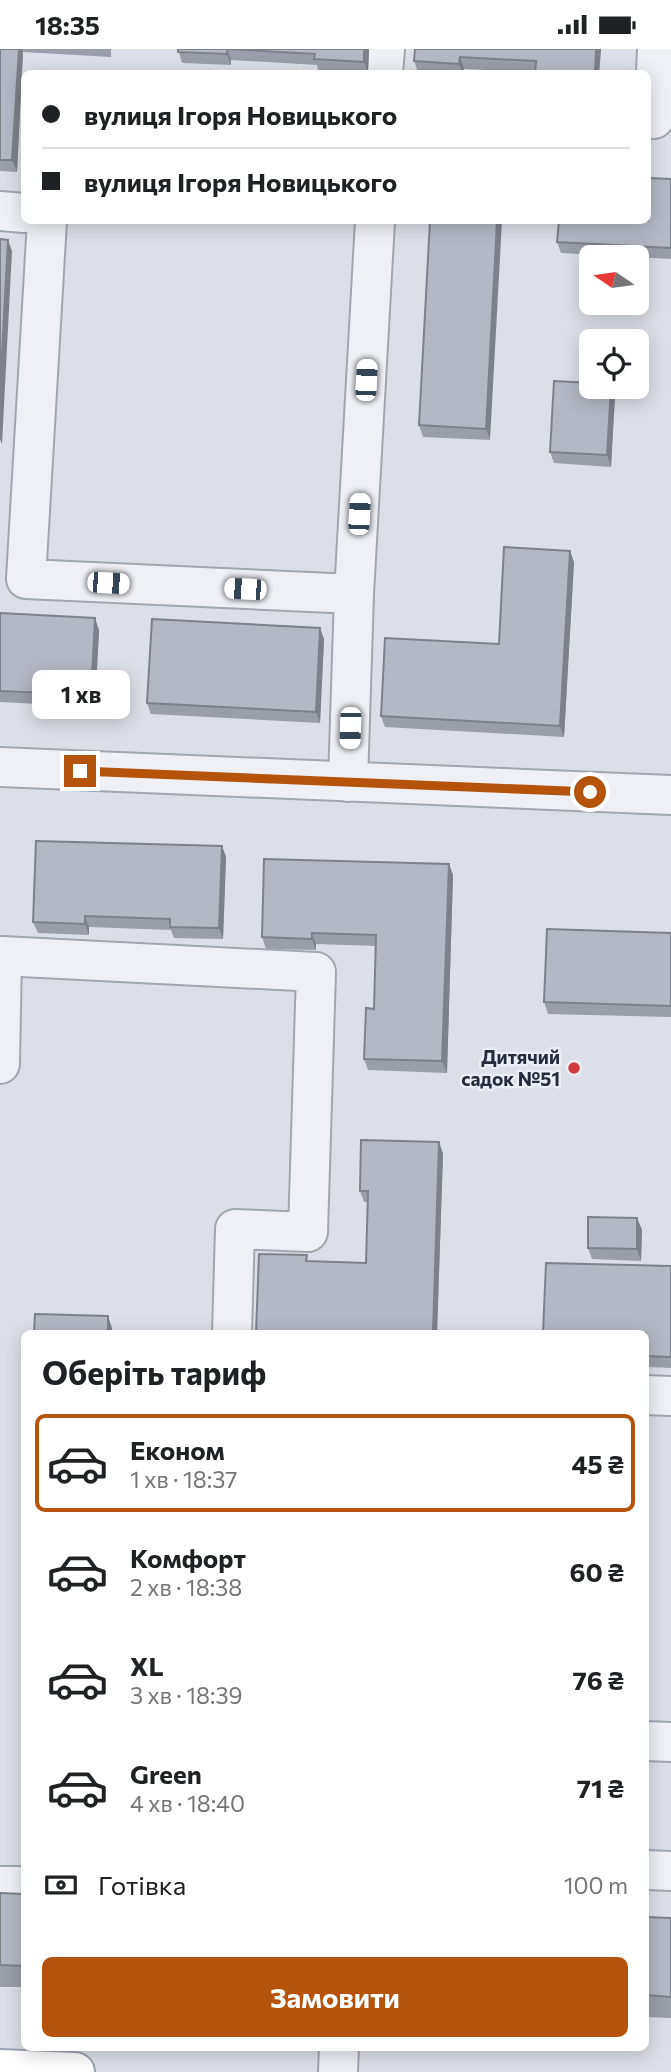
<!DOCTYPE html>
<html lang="uk">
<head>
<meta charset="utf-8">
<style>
	:root { --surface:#fff; --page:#f6f6f6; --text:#202124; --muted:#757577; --line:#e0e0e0; --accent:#b45309 }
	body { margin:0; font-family:Commissioner,sans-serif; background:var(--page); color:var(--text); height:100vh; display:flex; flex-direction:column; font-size:26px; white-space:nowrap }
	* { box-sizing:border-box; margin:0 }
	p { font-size:23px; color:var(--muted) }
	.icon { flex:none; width:38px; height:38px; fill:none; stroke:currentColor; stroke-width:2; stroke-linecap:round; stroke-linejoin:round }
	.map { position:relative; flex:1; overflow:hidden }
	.panel { position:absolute; left:21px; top:1281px; width:628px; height:721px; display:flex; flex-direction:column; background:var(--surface); border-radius:10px; box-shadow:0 4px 18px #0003 }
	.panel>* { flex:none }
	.guide { position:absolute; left:21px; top:21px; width:630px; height:154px; border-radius:10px; box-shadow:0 4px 18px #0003; display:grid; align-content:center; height:154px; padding:0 21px; background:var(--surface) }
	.needle { width:46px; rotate:283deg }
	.buttons { position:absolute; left:579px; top:196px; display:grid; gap:14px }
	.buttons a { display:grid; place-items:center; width:70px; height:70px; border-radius:10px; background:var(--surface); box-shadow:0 4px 18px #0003; font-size:35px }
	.end { position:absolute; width:32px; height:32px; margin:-16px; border:9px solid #b45309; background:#fff; box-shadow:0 0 0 4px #fff }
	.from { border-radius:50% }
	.bubble { position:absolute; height:49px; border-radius:10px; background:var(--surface); box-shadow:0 4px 18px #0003; font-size:23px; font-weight:700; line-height:49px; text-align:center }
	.car { position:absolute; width:21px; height:42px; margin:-21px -10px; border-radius:9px; box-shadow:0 0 5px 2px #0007; background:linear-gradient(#fff 24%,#345 0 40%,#fff 0 76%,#345 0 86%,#fff 0) }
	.guide b { display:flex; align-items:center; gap:24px; height:66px; font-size:26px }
	.guide b+b { border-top:2px solid var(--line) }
	.guide i { width:18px; height:18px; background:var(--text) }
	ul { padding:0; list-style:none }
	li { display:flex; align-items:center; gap:21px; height:98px; margin:0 14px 10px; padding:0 7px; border:4px solid transparent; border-radius:10px }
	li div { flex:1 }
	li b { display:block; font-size:26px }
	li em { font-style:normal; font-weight:700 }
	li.current { border-color:var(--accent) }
	li>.icon { width:63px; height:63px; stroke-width:1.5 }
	h2 { padding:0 21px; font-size:32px; line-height:84px }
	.pay { display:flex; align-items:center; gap:18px; height:77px; padding:0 21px; font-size:26px }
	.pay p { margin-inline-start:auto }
	.button { display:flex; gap:14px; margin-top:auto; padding:14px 21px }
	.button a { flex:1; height:80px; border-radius:10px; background:var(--accent); color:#fff; font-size:28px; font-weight:700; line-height:80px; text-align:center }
	.status { display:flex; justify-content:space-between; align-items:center; height:49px; padding:0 35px; background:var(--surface); direction:ltr }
	.status svg { height:19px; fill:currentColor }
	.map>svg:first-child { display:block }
</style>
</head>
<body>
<div class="status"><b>18:35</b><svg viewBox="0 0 49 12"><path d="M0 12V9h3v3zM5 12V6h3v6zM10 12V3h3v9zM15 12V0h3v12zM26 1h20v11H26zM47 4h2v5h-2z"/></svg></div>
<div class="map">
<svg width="671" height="2023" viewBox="0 0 671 2023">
	<rect width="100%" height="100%" fill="#dcdfe7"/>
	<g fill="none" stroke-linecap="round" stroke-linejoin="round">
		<defs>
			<path id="minor" d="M 383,24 L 385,0
				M 654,70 L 657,0
				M 0,162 L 24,164
				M 47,172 L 26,530 L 354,545
				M 0,718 L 671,746
				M 348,733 L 354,545 L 375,172
				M 0,1015 L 2,907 L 316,923 L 308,1183 L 235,1180 L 232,1284
				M 646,1346 L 671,1347
				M 646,1692 L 671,1693
				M 646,1821 L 671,1822
				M 0,1837 L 24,1837
				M 338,2023 L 339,1998"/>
			<path id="major" d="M 0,2020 L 75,2023"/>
		</defs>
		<use href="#minor" stroke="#a1a6b1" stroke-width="42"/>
		<use href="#major" stroke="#9ba2b3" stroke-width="42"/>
		<use href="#minor" stroke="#eff0f5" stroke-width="38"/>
		<use href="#major" stroke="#fff" stroke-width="38"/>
	</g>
	<path fill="#9a9ea9" d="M 0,0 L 111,0 L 111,8 L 23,3 L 17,123 L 0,122 Z
		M 178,0 L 369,0 L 368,24 L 318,21 L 317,16 L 231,11 L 231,16 L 182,14 Z
		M 415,0 L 601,0 L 599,24 L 535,24 L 535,23 L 464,20 L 463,24 L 418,23 L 414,12 Z
		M 671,130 L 671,210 L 561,204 L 557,193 Z
		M 430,172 L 490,391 L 423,388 L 419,376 Z
		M 615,346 L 611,418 L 554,414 L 550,403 Z
		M 574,513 L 564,688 L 385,678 L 381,667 L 499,595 Z
		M 0,564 L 99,581 L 95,658 L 0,653 Z
		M 324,590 L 320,674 L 151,665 L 147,654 Z
		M 222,797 L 226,808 L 223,890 L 174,889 L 171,881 L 89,878 L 89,886 L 38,884 L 33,873 Z
		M 449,815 L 453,826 L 447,1024 L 368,1021 L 364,1010 L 374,960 L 376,897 L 316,895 L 316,901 L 266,900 L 262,888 Z
		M 671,884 L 671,968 L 548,965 L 544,953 Z
		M 439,1093 L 443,1105 L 437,1284 L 256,1284 L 309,1213 L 366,1214 L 368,1153 L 364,1153 L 360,1142 Z
		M 637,1169 L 642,1181 L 641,1212 L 592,1210 L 588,1199 Z
		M 671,1217 L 671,1319 L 646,1318 L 646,1284 Z
		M 0,1844 L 24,1845 L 24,1938 L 0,1938 Z
		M 646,1868 L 671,1869 L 671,1969 L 646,1968 Z"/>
	<path fill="#7d8189" d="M 19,0 L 22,0 L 23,3 L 17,123 L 12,111 Z
		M 227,0 L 231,11 L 231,16 L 227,5 Z
		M 364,0 L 369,0 L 368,24 L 364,13 Z
		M 596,0 L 601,0 L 599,24 L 595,24 Z
		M 460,8 L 464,20 L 463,24 L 459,15 Z
		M 497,172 L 502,172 L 490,391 L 486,380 Z
		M 8,191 L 12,202 L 2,395 L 0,390 L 0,343 Z
		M 611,338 L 612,338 L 615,346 L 611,418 L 607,406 Z
		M 570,502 L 574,513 L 564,688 L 560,677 Z
		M 95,569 L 99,581 L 95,658 L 91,646 Z
		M 320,579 L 324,590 L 320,674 L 316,663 Z
		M 222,797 L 226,808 L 223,890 L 219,879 Z
		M 449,815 L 453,826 L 447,1024 L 442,1012 Z
		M 85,867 L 89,878 L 89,886 L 85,875 Z
		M 312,884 L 316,895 L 316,901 L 312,890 Z
		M 439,1093 L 443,1105 L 437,1284 L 433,1284 Z
		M 637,1169 L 642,1181 L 641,1212 L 637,1200 Z
		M 108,1267 L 112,1279 L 112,1284 L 108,1284 Z"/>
	<path fill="#b3b8c4" stroke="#7d8189" stroke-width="2" d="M 0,0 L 19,0 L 12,111 L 0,111 Z
		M 178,0 L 227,0 L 227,5 L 178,3 Z
		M 228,0 L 364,0 L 364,13 L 314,10 L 315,5 Z
		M 415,0 L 596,0 L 595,24 L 535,24 L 536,12 L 460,8 L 459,15 L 414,12 Z
		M 648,129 L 671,130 L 671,199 L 557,193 L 559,172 L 648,172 Z
		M 430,172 L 497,172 L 486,380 L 419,376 Z
		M 0,190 L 8,191 L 0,343 Z
		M 554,332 L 592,334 L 592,338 L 611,338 L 607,406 L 550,403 Z
		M 504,498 L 570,502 L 560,677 L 381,667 L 385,589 L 499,595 Z
		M 0,564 L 95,569 L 91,646 L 0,642 Z
		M 152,570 L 320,579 L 316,663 L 147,654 Z
		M 36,792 L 222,797 L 219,879 L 170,878 L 170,870 L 85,867 L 85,875 L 33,873 Z
		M 264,810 L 449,815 L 442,1012 L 364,1010 L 366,959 L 374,960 L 376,886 L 312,884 L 312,890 L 262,888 Z
		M 547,880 L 671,884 L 671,957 L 544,953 Z
		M 361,1091 L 439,1093 L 433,1284 L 256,1284 L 259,1205 L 307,1206 L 306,1212 L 366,1214 L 368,1142 L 360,1142 Z
		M 588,1168 L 637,1169 L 637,1200 L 588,1199 Z
		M 546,1214 L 671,1217 L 671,1308 L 646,1307 L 646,1284 L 543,1284 Z
		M 35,1265 L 108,1267 L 108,1284 L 34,1284 Z
		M 0,1844 L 24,1845 L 24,1917 L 0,1916 Z
		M 646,1868 L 671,1869 L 671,1948 L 646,1946 Z"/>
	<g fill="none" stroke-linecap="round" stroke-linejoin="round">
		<path stroke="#b45309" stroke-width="9" d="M 80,722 L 590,743"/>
	</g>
	<circle fill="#d33a40" stroke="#ebeef5" stroke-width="2.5" cx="574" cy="1019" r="7"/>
	<g text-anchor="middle" stroke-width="5" stroke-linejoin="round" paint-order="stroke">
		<g font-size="19" font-weight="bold" fill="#252c3e" stroke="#ebeef5" text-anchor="end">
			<text x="560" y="1015">Дитячий<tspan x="560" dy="22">садок №51</tspan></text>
		</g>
	</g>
</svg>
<div class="buttons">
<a><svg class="needle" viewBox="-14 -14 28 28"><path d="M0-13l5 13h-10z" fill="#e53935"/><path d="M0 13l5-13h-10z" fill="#757577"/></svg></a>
<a><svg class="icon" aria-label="locate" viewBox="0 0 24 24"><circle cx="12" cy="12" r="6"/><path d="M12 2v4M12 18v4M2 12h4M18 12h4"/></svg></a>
</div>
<i class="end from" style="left:590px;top:743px"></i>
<i class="end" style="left:80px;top:722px"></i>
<div class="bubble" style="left:32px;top:621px;width:98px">1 хв</div>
<i class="car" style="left:366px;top:331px;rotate:3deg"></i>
<i class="car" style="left:359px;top:465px;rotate:3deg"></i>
<i class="car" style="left:108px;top:534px;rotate:93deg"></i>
<i class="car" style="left:245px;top:540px;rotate:273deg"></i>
<i class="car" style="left:350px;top:679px;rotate:182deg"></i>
<div class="guide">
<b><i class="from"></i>вулиця Ігоря Новицького</b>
<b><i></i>вулиця Ігоря Новицького</b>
</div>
<section class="panel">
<h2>Оберіть тариф</h2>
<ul>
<li class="current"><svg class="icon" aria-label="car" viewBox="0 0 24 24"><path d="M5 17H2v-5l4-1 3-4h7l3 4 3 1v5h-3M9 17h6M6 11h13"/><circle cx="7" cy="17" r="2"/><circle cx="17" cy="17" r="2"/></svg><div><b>Економ</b><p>1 хв · 18:37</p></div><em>45 ₴</em></li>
<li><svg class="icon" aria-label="car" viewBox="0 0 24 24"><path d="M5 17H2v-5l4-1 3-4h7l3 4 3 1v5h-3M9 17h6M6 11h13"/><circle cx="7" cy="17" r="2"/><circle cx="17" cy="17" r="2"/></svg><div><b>Комфорт</b><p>2 хв · 18:38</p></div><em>60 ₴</em></li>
<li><svg class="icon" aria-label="car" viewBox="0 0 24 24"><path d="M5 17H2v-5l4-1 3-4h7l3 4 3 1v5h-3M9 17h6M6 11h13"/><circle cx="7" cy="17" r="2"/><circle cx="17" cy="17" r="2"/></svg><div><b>XL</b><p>3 хв · 18:39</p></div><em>76 ₴</em></li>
<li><svg class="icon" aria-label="car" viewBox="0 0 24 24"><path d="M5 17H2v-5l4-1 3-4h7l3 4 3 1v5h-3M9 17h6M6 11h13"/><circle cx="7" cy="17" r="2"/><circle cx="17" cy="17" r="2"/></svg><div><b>Green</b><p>4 хв · 18:40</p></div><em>71 ₴</em></li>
</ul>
<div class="pay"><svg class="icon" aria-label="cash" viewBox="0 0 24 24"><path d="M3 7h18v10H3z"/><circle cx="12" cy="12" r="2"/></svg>Готівка<p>100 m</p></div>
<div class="button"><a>Замовити</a></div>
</section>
</div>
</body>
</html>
